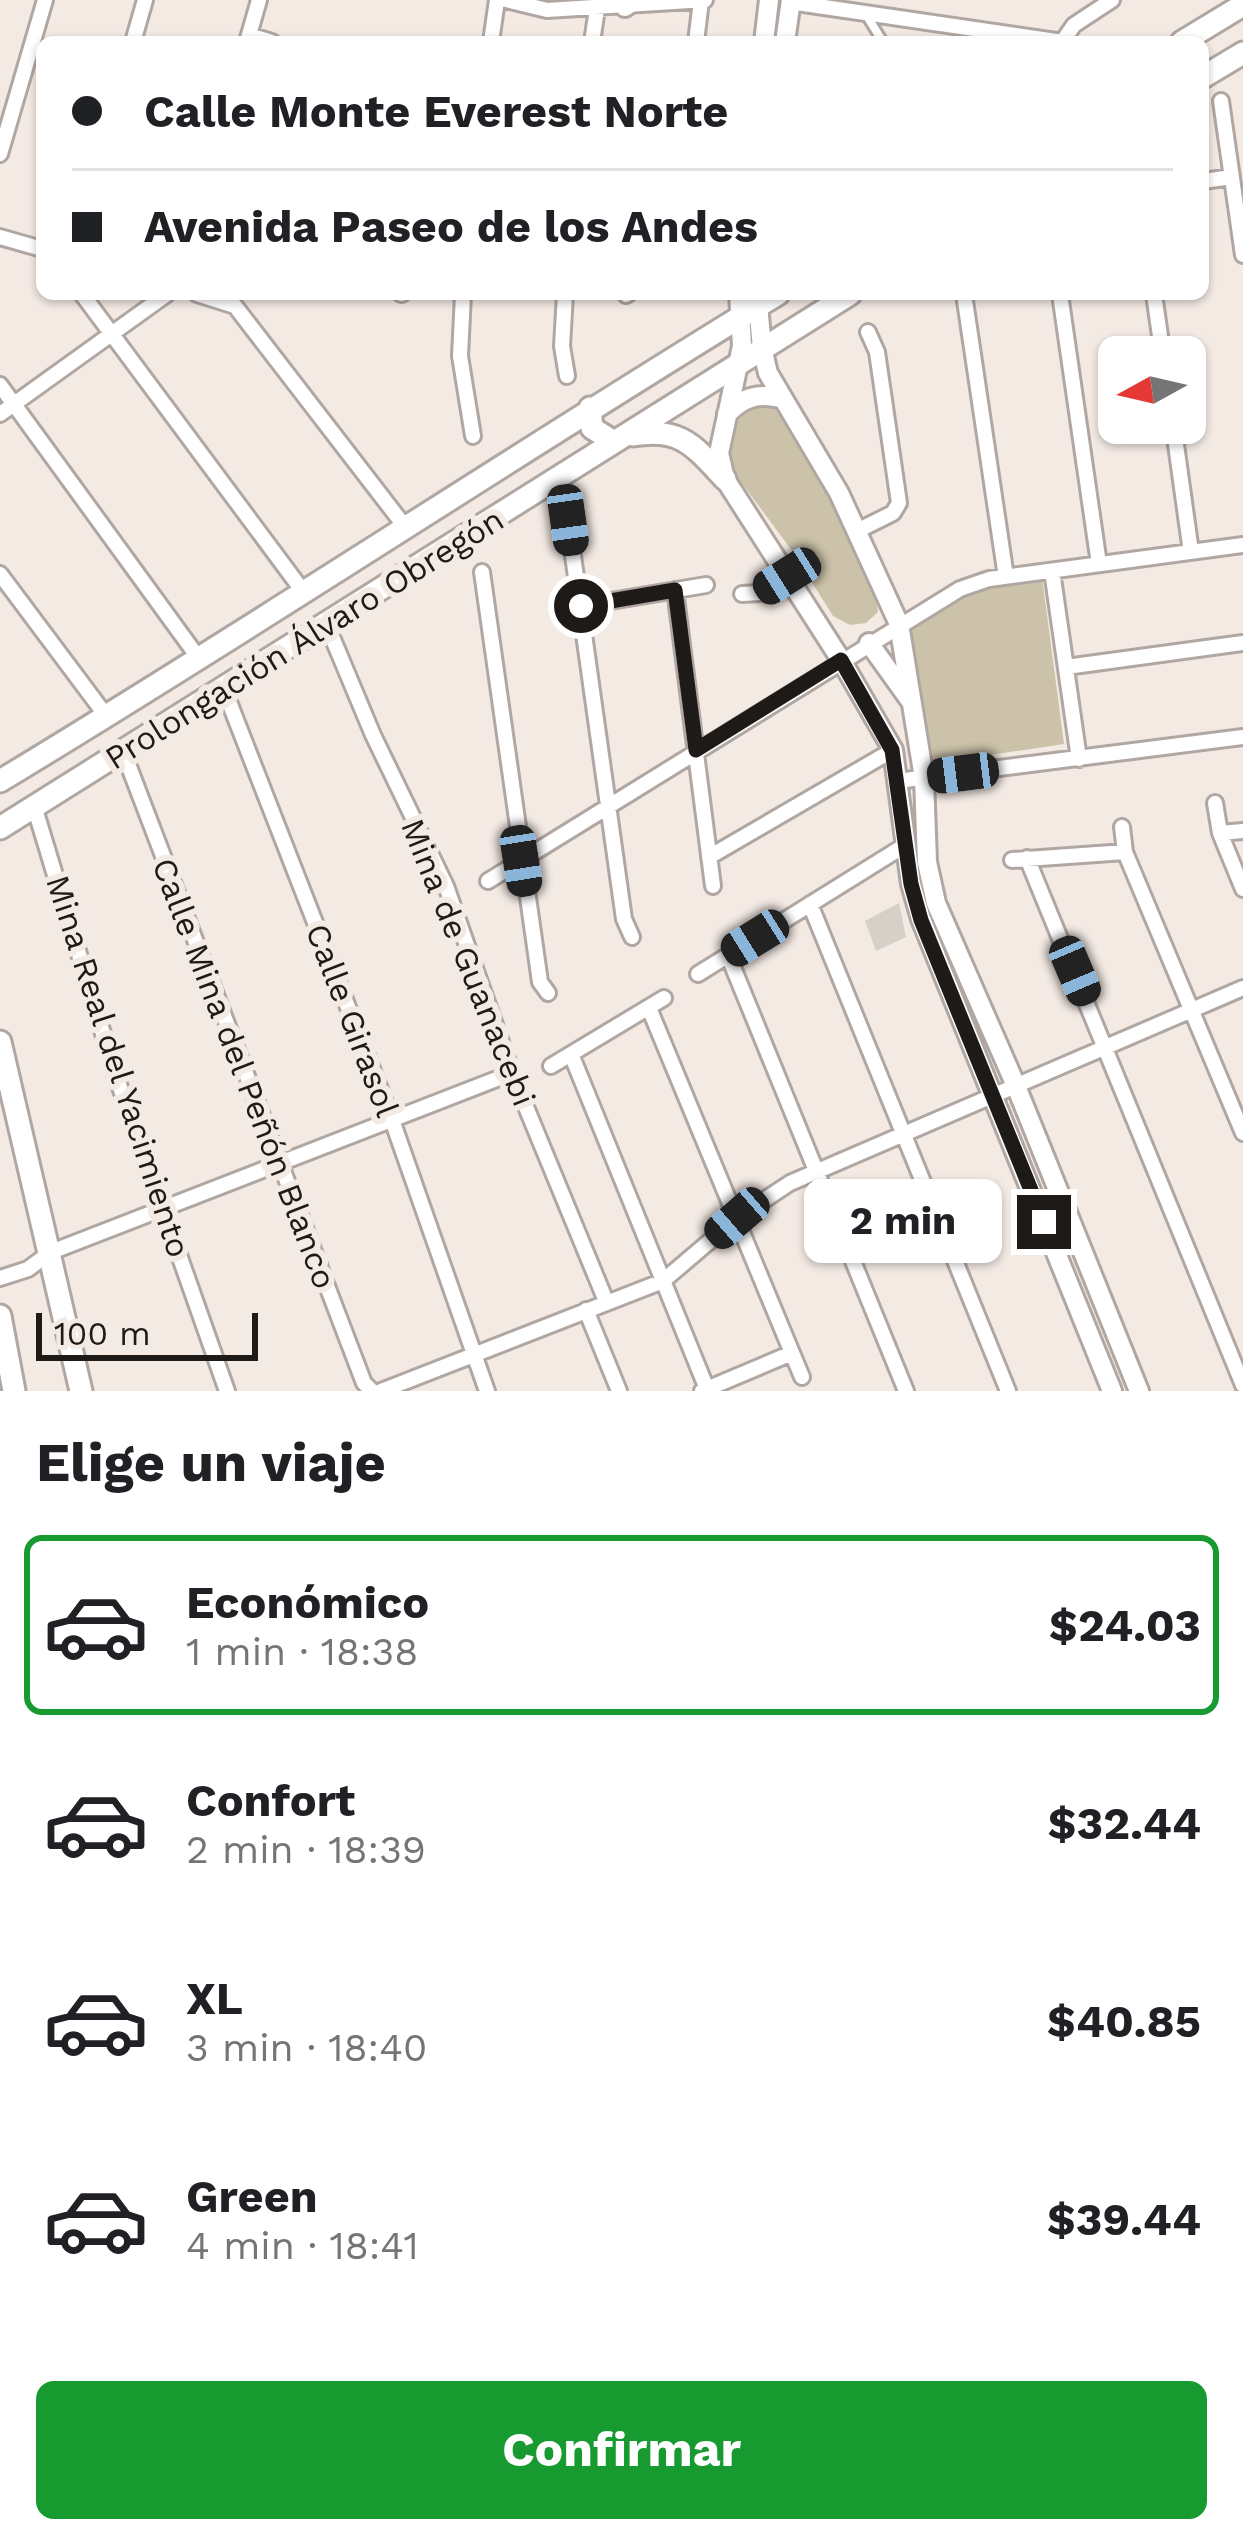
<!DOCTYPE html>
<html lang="es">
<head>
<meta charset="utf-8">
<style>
	:root { --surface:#fff; --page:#f6f6f6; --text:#202124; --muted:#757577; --line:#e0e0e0; --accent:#179a2f }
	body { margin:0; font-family:"Work Sans",sans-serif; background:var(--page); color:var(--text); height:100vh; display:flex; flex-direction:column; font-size:45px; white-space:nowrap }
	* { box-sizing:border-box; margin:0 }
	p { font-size:39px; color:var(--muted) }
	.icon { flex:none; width:66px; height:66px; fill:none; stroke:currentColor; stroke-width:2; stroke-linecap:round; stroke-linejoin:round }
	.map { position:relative; height:1391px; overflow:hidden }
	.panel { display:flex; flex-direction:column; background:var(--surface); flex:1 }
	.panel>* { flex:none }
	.top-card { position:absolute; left:36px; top:36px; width:1173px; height:264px; border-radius:18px; box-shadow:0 3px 9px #0004; display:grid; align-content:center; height:264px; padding:0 36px; background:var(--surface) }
	.needle { width:78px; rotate:262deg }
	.fabs { position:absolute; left:1098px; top:336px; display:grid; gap:24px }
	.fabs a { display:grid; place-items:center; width:108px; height:108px; border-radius:18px; background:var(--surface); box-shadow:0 3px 9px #0004; font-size:60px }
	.scale { position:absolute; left:36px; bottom:30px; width:222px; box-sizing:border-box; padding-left:12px; border:6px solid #1e1a18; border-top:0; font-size:33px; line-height:42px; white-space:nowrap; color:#1e1a18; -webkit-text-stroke:9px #f4eae4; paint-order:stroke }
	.end { position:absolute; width:54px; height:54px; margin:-27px; border:15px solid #1e1a18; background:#fff; box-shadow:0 0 0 6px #fff }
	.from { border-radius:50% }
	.bubble { position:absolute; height:84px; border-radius:18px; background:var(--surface); box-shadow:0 3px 9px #0004; font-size:39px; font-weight:700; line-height:84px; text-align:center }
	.car { position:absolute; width:36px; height:72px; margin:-36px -18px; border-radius:15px; box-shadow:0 0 9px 3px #0007; background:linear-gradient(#222 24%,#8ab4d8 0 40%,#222 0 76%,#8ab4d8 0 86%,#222 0) }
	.top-card b { display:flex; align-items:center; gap:42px; height:114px; font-size:45px }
	.top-card b+b { border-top:3px solid var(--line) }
	.top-card i { width:30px; height:30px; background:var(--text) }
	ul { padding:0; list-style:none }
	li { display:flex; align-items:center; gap:36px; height:180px; margin:0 24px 18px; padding:0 12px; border:6px solid transparent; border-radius:18px }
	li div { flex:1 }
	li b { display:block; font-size:45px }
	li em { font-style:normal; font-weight:700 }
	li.current { border-color:var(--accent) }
	li>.icon { width:108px; height:108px; stroke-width:1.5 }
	h2 { padding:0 36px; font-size:54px; line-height:144px }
	.cta { display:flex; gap:24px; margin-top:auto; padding:24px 36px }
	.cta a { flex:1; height:138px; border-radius:18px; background:var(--accent); color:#fff; font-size:48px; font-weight:700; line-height:138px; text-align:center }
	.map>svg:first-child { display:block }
</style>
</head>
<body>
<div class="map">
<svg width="1243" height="1391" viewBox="0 0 1243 1391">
	<rect width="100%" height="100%" fill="#f4eae4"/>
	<path fill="#ccc2a9" d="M 746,404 L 772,404 C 805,455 873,554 878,612 L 866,623 L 850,625 L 833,616 L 793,552 L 735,474 L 727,442 L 733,412 Z
		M 1042,577 L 1064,744 L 930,764 L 907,624 L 973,588 Z"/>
	<path fill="#d7d0c8" d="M 899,903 L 906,937 L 876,951 L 865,921 Z"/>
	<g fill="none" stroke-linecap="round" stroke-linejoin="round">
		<defs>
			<path id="lane" d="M 865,13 L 883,42"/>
			<path id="street" d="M 506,0 L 547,10 L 705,0
				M 790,2 L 1063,42
				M 249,35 L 272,42
				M 133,42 L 145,0
				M 247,42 L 259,0
				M 491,42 L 497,0
				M 592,42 L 597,9
				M 696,42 L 701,1
				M 1062,42 L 1074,25 L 1112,0
				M 1221,101 L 1243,255
				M 0,154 L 45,0
				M 1203,181 L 1232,177
				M 0,237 L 42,249
				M 82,294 L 305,594
				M 197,294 L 235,306 L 406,528
				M 401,294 L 402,294
				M 463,294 L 460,356 L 473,436
				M 565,294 L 562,346 L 567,376
				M 964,294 L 1006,577
				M 1060,294 L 1099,564
				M 1154,294 L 1163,357
				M 626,295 L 628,294
				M 0,385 L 200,660
				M 0,414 L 167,294
				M 1173,423 L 1191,552
				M 568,520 L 624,919 L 632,937
				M 857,531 L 893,513 L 899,503 L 877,352 L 868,332
				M 1052,571 L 1079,759
				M 482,572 L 540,982 L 548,993
				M 0,574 L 107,717
				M 675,590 L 713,886
				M 742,594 L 759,593 L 787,576
				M 581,606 L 706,585
				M 327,625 L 373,735 L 446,886 L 512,1073 L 606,1301
				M 1066,667 L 1243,643
				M 224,689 L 392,1120 L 487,1391
				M 123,751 L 364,1383 L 372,1391
				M 897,781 L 1243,737
				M 1215,803 L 1220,833 L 1243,889
				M 35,809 L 115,1073 L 227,1391
				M 1122,827 L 1125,852 L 1243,1133
				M 1220,833 L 1243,831
				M 709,857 L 893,750
				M 1027,858 L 1243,1385
				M 1012,860 L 1125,852
				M 488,881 L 960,589 L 989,579 L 1243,545
				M 810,904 L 1008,1391
				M 728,955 L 906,1391
				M 698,974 L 907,844
				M 649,1008 L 802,1377
				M 571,1054 L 707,1389
				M 551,1066 L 664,998
				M 0,1278 L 28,1269 L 51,1252 L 512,1073
				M 586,1310 L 619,1391
				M 381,1391 L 663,1281 L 737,1218 L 790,1183 L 1243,988
				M 702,1391 L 792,1353"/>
			<path id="secondary" d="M 625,7 L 635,0
				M 764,42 L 769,0
				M 785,42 L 791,0
				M 739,294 L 742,346 L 719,453 L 725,479 L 841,660 L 893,750 L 911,884 L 921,919 L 1112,1391
				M 757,294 L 762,348 L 768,373 L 839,493 L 899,624 L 924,778 L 927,862 L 936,903 L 1016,1086 L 1139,1391
				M 727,414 C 743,397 758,393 780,398
				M 869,643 L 912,703"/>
			<path id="primary" d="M 1182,42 L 1243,5
				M 1203,77 L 1243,53
				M 590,408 L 592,428 L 614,442
				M 633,435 C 681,427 694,446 725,479
				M 0,781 C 262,623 517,453 778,294
				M 0,828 L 850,294
				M 0,1042 L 81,1391
				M 0,1316 L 14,1391"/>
		</defs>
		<use href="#lane" stroke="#b1a7a2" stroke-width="14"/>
		<use href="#street" stroke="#b1a7a2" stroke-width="20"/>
		<use href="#secondary" stroke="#b1a7a2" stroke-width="24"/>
		<use href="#primary" stroke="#b1a7a2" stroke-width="27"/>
		<use href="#lane" stroke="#fff" stroke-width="8"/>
		<use href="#street" stroke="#fff" stroke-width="14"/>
		<use href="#secondary" stroke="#fff" stroke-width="18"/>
		<use href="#primary" stroke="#fff" stroke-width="21"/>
	</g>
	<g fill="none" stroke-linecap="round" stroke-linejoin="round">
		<path stroke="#1e1a18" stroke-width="15" d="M 581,606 L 675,590 L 696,750 L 841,660 L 892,750 L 911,884 L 921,920 L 1044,1222"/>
	</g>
	<g text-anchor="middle" stroke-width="12" stroke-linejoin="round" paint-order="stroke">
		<g font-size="33" fill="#1e1a18" stroke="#f4eae4">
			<text transform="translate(304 638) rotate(-32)" y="12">Prolongación Álvaro Obregón</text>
			<text transform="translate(469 962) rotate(68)" y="12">Mina de Guanacebi</text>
			<text transform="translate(353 1020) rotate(69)" y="12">Calle Girasol</text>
			<text transform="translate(119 1066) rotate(72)" y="12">Mina Real del Yacimiento</text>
			<text transform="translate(245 1073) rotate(69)" y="12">Calle Mina del Peñón Blanco</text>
		</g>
	</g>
</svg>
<div class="fabs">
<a><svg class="needle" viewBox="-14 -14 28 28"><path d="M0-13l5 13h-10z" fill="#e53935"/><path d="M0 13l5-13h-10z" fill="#757577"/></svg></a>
</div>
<div class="scale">100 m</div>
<i class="end from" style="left:581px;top:606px"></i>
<i class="end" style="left:1044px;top:1222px"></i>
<div class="bubble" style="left:804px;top:1179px;width:198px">2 min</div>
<i class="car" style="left:568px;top:520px;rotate:172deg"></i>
<i class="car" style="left:787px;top:576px;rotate:238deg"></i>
<i class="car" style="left:963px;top:773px;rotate:263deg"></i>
<i class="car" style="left:521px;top:861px;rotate:171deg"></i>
<i class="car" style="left:755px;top:938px;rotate:238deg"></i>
<i class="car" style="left:1075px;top:971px;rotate:157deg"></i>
<i class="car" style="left:737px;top:1218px;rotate:229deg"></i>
<div class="top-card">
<b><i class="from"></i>Calle Monte Everest Norte</b>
<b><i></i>Avenida Paseo de los Andes</b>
</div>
</div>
<section class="panel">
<h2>Elige un viaje</h2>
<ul>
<li class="current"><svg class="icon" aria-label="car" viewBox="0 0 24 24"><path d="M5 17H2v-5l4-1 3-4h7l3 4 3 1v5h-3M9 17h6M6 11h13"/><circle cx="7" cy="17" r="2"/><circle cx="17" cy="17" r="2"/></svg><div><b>Económico</b><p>1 min · 18:38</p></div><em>$24.03</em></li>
<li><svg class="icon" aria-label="car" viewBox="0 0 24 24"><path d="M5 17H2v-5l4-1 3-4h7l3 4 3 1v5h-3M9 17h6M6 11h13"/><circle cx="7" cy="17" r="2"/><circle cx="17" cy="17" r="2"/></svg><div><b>Confort</b><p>2 min · 18:39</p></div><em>$32.44</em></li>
<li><svg class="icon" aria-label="car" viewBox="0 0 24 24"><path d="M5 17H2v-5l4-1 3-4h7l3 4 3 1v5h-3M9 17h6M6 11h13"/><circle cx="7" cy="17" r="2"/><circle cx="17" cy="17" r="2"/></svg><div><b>XL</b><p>3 min · 18:40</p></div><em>$40.85</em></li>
<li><svg class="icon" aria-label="car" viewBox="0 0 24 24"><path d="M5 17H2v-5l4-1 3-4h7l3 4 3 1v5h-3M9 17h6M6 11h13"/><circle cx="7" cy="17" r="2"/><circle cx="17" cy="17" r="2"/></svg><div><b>Green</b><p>4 min · 18:41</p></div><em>$39.44</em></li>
</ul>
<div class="cta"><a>Confirmar</a></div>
</section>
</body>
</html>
